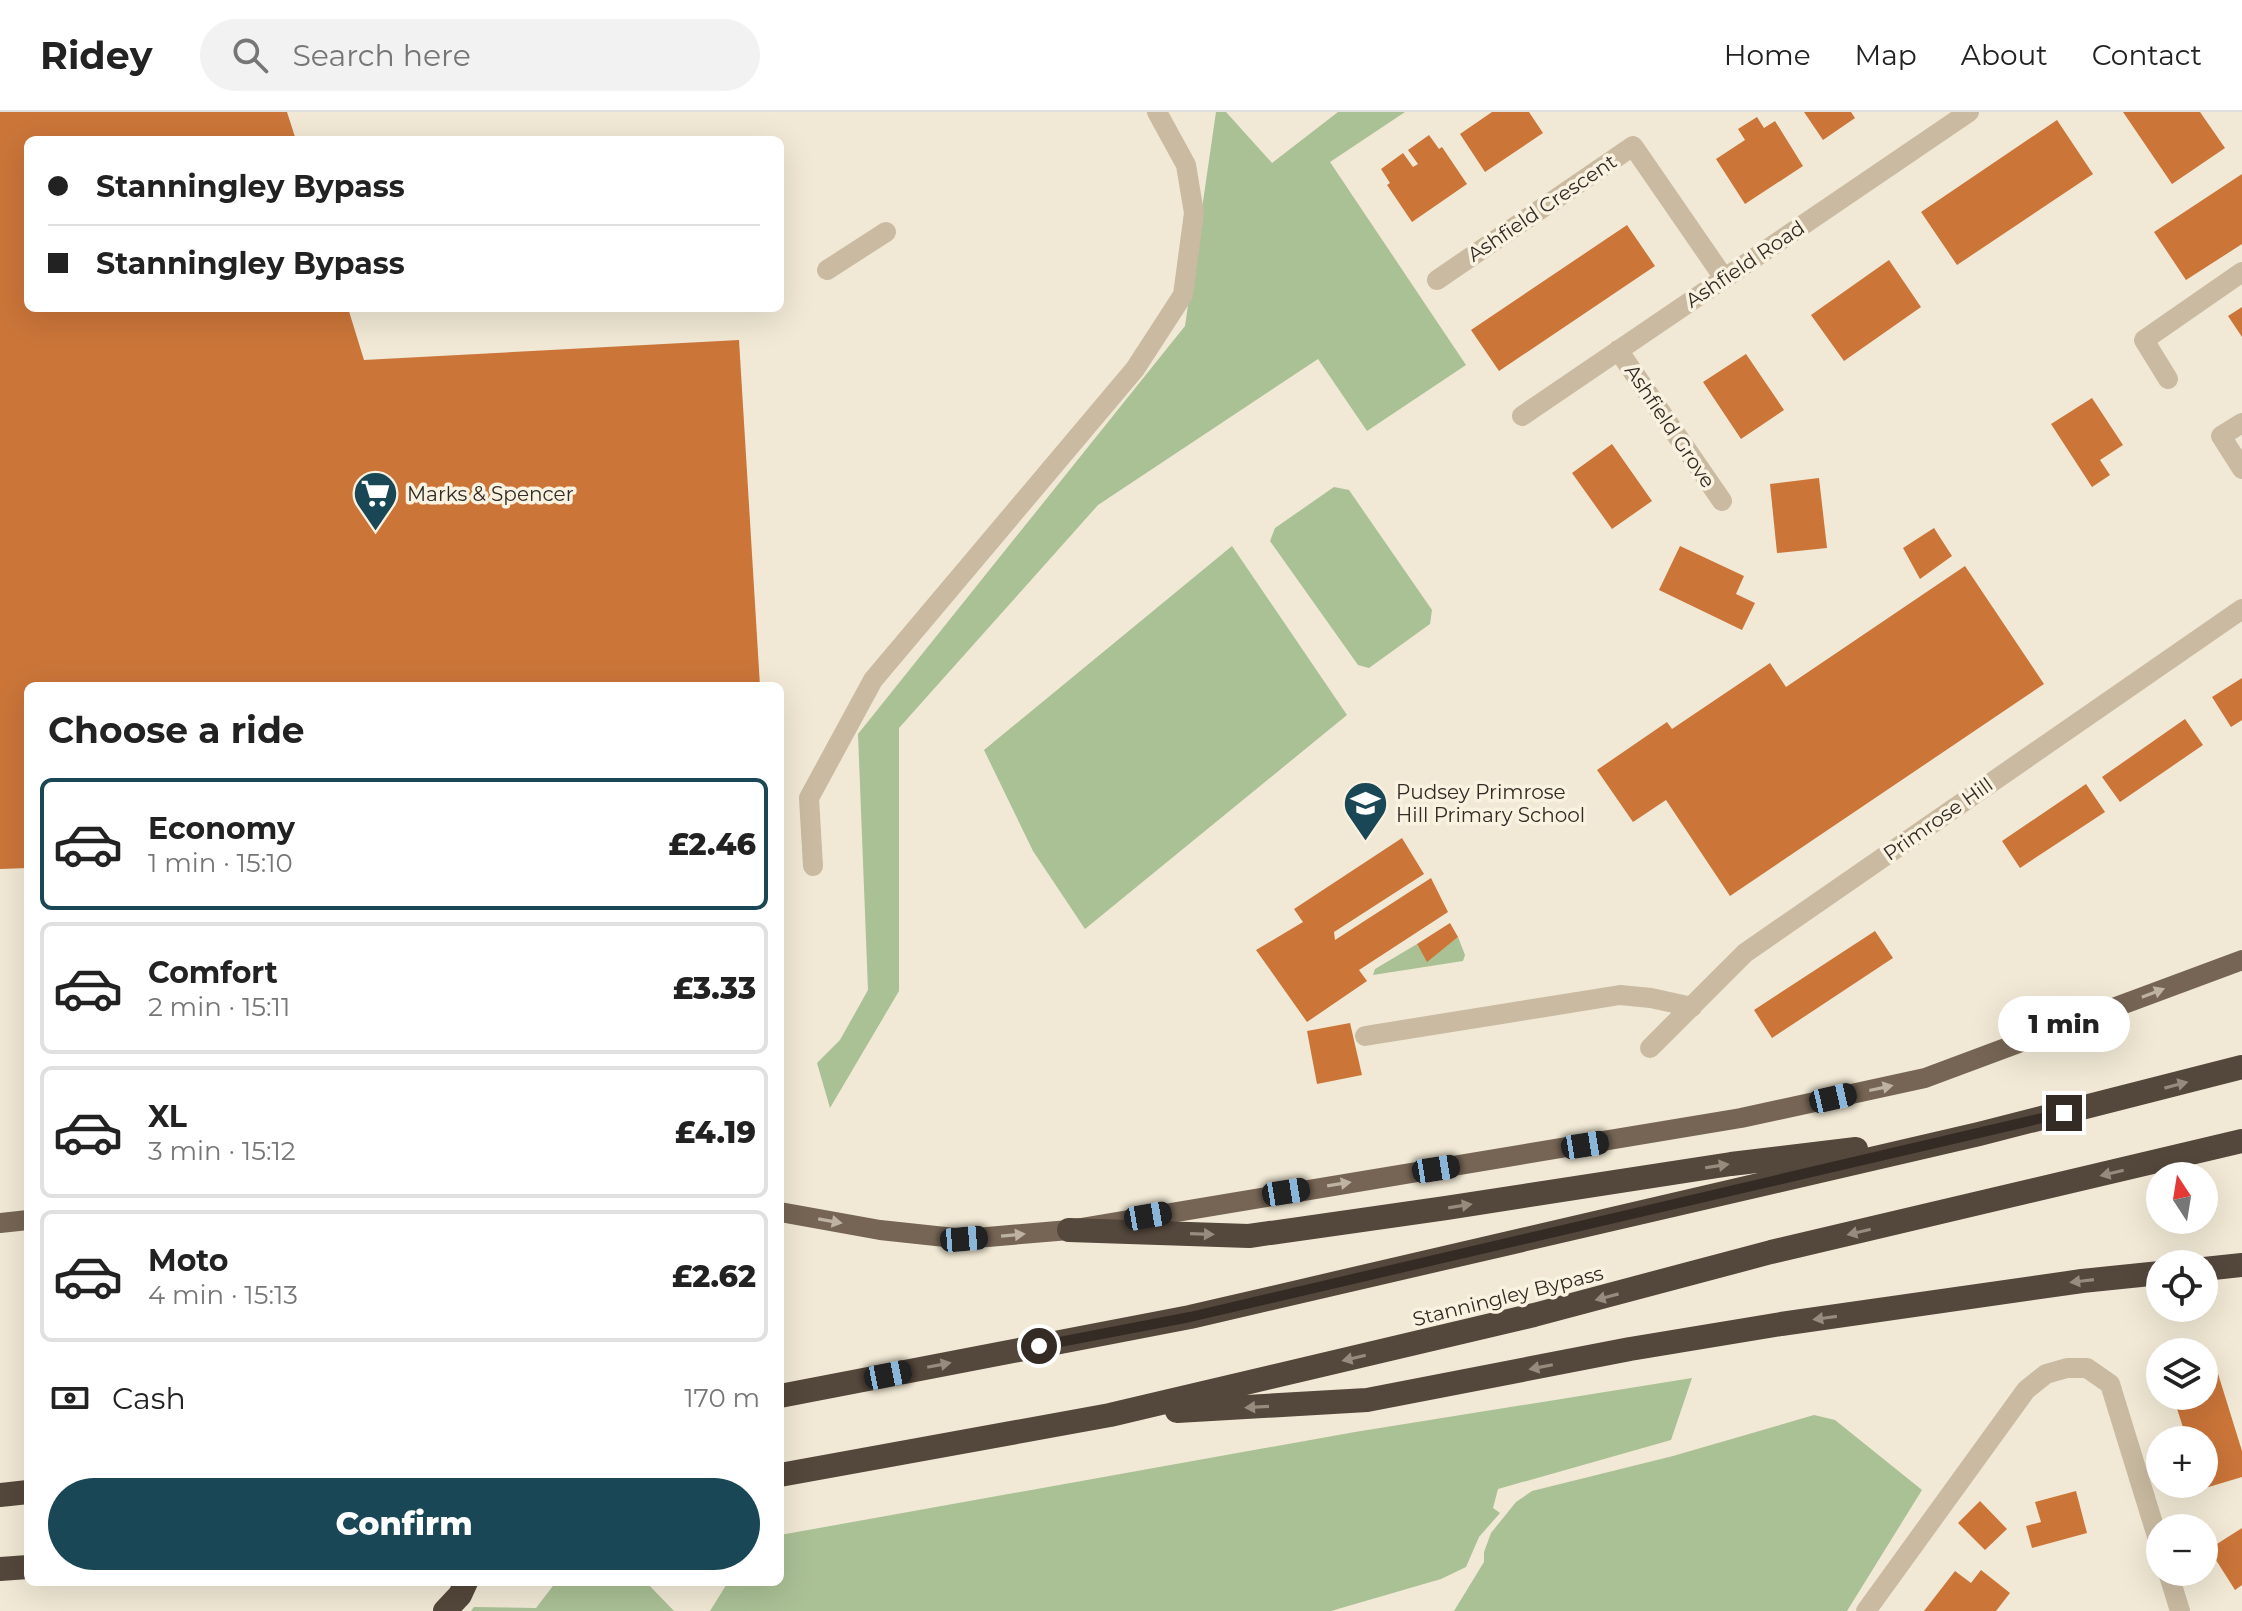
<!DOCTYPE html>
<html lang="en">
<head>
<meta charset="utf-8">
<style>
	:root { --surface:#fff; --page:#f2f2f2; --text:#222; --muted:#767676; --line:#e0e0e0; --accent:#194755 }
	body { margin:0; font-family:Montserrat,sans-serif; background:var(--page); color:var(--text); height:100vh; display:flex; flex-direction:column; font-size:30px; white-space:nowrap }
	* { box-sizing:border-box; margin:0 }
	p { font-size:26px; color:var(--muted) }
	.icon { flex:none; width:44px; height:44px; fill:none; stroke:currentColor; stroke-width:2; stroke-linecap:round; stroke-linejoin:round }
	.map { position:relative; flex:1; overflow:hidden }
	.side { position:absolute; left:24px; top:570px; width:760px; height:904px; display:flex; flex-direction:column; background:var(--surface); border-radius:12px; box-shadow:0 8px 32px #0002 }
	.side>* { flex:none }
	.hud { position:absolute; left:24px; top:24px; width:760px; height:176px; border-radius:12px; box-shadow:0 8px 32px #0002; display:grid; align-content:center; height:176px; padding:0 24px; background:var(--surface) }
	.needle { width:52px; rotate:348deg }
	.buttons { position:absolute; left:2146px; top:1050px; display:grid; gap:16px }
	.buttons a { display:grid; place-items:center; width:72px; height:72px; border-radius:50%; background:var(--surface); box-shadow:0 8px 32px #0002; font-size:40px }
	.end { position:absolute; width:36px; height:36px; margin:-18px; border:10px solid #332b24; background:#fff; box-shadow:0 0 0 4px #fff }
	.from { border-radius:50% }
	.bubble { position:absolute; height:56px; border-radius:28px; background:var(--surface); box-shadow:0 8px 32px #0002; font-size:26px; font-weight:800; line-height:56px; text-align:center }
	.car { position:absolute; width:24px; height:48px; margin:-24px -12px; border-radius:10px; box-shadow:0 0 6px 2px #0007; background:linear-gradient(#222 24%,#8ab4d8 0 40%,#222 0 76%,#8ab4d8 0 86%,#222 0) }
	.hud b { display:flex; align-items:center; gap:28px; height:76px; font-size:30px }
	.hud b+b { border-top:2px solid var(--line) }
	.hud i { width:20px; height:20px; background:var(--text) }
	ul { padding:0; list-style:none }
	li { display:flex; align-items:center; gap:24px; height:132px; margin:0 16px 12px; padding:0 8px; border:4px solid var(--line); border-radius:12px }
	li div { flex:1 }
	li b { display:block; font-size:30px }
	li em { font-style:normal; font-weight:800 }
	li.active { border-color:var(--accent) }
	li>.icon { width:72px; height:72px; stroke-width:1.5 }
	h2 { padding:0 24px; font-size:36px; line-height:96px }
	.pay { display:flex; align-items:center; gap:20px; height:88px; padding:0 24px; font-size:30px }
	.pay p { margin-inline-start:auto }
	.cta { display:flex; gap:16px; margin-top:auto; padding:16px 24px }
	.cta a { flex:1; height:92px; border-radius:48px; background:var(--accent); color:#fff; font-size:32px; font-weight:800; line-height:92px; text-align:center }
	header { display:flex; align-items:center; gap:48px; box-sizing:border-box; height:112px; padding:0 40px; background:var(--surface); border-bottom:2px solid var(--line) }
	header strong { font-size:38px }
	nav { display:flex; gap:44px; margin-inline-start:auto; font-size:28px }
	.search { width:560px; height:72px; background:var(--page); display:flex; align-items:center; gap:20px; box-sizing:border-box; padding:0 28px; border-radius:44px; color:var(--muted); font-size:30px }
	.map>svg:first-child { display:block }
</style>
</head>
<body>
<header>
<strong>Ridey</strong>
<div class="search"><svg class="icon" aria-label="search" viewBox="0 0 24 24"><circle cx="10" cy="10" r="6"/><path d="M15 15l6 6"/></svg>Search here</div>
<nav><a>Home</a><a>Map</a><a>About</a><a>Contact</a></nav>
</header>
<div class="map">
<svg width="2242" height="1499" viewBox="0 0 2242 1499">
	<rect width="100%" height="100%" fill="#f1e9d5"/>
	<path fill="#aac095" d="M 1216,0 L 1226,0 L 1272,51 L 1338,0 L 1405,0 L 1330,50 L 1466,253 L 1367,319 L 1318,247 L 1098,393 L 899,616 L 899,879 L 830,996 L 817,951 L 840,928 L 868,878 L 858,622 L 1185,214 Z
		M 1334,375 L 1349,378 L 1432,498 L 1430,512 L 1369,556 L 1358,553 L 1270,429 L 1275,416 Z
		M 1232,434 L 1347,603 L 1085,817 L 1033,739 L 984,638 Z
		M 1458,825 L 1465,843 L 1463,849 L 1373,863 L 1375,857 L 1417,832 L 1427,849 Z
		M 1692,1266 L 1671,1328 L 1498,1377 L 1493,1396 L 1500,1401 L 1479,1425 L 1466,1455 L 1441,1467 L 1331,1499 L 710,1499 L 728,1470 L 780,1470 L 780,1423 L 1355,1320 Z
		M 1814,1303 L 1835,1308 L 1922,1378 L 1847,1499 L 1454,1499 L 1484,1450 L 1484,1440 L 1491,1421 L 1516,1390 L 1532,1379 L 1673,1344 Z
		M 556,1470 L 646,1470 L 674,1499 L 471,1499 L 474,1495 L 536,1496 Z"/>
	<path fill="#cb7539" d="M 0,0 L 287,0 L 296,28 L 28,28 L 28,196 L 348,196 L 364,248 L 739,228 L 760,574 L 28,574 L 28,756 L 0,757 Z
		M 1492,0 L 1529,0 L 1543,21 L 1485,60 L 1460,22 Z
		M 1804,0 L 1851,0 L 1855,6 L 1823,28 Z
		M 2123,0 L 2200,0 L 2225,36 L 2172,72 Z
		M 1757,5 L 1764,16 L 1775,9 L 1803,54 L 1745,92 L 1716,47 L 1745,28 L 1738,17 Z
		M 2057,8 L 2093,62 L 1957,153 L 1921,100 Z
		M 1429,23 L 1439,37 L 1442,35 L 1467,72 L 1412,110 L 1387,73 L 1390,71 L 1381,57 L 1403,41 L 1413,55 L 1418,52 L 1408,38 Z
		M 2242,62 L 2242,132 L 2186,168 L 2154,120 Z
		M 1627,113 L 1655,154 L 1499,259 L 1471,218 Z
		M 1889,148 L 1921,195 L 1844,249 L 1811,203 Z
		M 2242,195 L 2242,225 L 2228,204 Z
		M 1746,242 L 1784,298 L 1741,327 L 1703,270 Z
		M 2092,286 L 2123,333 L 2100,348 L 2110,363 L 2092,375 L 2051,312 Z
		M 1612,332 L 1652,389 L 1612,417 L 1572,361 Z
		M 1819,366 L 1827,436 L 1777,441 L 1770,372 Z
		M 1934,416 L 1952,444 L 1920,467 L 1903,436 Z
		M 1680,434 L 1744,464 L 1736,482 L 1755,491 L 1742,518 L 1659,478 Z
		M 1965,454 L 2044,572 L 1730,784 L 1666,688 L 1633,710 L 1597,658 L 1667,610 L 1672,617 L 1770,551 L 1786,575 Z
		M 2242,566 L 2242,608 L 2231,615 L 2212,585 Z
		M 2185,607 L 2203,633 L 2120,690 L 2102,665 Z
		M 2086,672 L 2105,700 L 2020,756 L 2002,729 Z
		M 1402,726 L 1424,762 L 1334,820 L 1335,828 L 1431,766 L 1448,800 L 1359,858 L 1367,869 L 1307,910 L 1256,838 L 1303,810 L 1294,797 Z
		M 1450,811 L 1458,825 L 1427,850 L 1417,832 Z
		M 1875,819 L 1893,846 L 1772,926 L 1754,898 Z
		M 1350,911 L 1362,963 L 1317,972 L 1307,919 Z
		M 2215,1252 L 2242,1339 L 2242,1365 L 2202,1377 L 2204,1328 L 2187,1328 L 2173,1284 L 2204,1284 L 2204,1256 Z
		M 2076,1379 L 2087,1421 L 2032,1436 L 2026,1414 L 2041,1410 L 2035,1390 Z
		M 1980,1389 L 2007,1417 L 1985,1438 L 1958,1411 Z
		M 2242,1416 L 2242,1473 L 2235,1478 L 2209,1437 Z
		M 1981,1458 L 2010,1481 L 1996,1499 L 1924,1499 L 1955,1459 L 1971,1471 Z"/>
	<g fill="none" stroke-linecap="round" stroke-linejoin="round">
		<path stroke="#c9baa1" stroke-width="20" d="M 827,158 L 886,120
			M 1437,168 L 1633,34 L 1724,166
			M 1618,238 L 1722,389
			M 2168,267 L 2144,228 L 2242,160
			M 1522,304 L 1969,0
			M 2242,311 L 2221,324 L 2242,357
			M 813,754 L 809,686 L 873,568 L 1135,257 L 1183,183 L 1194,101 L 1186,53 L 1157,0
			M 1365,924 L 1620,883 L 1651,886 L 1692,895
			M 1650,936 L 1745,841 L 2242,497
			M 2168,1460 L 2180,1499
			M 1866,1499 L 2026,1278 L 2046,1262 L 2067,1256 L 2087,1256 L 2110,1272 L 2160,1434"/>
		<path stroke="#766554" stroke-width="20" d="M 780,1100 L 880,1118 L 964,1127 L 1069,1118 L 1741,1006 L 1925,966 L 2242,848
			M 0,1111 L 28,1108"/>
		<path stroke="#54473b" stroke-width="24" d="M 1069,1118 L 1249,1124 L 1446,1096 L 1731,1052 L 1856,1037
			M 2204,1157 L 2242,1153
			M 780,1284 L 1190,1205 L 1979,1022 L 2242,955
			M 1177,1299 L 1367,1288 L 1630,1237 L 1781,1212 L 2082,1169 L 2160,1161
			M 780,1363 L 1110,1303 L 1534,1203 L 1771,1140 L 2242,1029
			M 0,1383 L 28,1380
			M 0,1457 L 28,1455
			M 445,1499 L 460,1483 L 466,1470"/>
	</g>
	<defs><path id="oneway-solid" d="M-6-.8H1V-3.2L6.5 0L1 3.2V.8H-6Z" transform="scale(2)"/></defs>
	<g fill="#beb3a2">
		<use href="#oneway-solid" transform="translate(2153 881) rotate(-21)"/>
		<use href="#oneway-solid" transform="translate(1881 976) rotate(-12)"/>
		<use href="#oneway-solid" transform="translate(1339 1072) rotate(-9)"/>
		<use href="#oneway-solid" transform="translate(830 1109) rotate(10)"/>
		<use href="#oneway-solid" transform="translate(1013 1123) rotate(-5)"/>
	</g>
	<g fill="#968b7d">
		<use href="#oneway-solid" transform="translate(2176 973) rotate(-15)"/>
		<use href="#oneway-solid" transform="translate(1717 1054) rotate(-9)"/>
		<use href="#oneway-solid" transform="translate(2112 1061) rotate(167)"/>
		<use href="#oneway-solid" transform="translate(1460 1094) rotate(-9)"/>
		<use href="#oneway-solid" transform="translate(1859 1120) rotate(167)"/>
		<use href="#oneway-solid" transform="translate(1202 1122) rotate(2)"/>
		<use href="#oneway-solid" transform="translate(2082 1169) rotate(173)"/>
		<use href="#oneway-solid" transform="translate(1607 1185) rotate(165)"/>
		<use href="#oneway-solid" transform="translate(1825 1206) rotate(172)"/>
		<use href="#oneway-solid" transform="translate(1354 1246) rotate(167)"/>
		<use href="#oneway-solid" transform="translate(939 1253) rotate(-11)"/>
		<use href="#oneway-solid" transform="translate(1541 1255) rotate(169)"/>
		<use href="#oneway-solid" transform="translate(1257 1295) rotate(177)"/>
	</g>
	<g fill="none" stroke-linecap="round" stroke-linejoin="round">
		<path stroke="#332b24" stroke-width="10" d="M 1039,1234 L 1190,1205 L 2064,1001"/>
	</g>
	<defs>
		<symbol id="supermarket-pin" viewBox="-11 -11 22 30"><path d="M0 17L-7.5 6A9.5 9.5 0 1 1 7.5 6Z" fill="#194755" stroke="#f9f2e1"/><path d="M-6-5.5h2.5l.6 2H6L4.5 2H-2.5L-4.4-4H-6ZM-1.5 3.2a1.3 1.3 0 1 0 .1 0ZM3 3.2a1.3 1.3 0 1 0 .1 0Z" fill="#fff"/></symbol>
		<symbol id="school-pin" viewBox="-11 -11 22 30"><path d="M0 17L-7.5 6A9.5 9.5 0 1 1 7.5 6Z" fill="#194755" stroke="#f9f2e1"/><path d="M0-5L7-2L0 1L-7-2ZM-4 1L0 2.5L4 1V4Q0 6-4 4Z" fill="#fff"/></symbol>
	</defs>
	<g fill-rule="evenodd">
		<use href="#supermarket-pin" x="350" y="356" width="51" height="69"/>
		<use href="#school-pin" x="1340" y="666" width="51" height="69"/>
	</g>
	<g text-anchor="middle" stroke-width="7" stroke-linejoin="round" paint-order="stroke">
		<g font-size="20" fill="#332b24" stroke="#f9f2e1">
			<text transform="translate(1542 96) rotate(-34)" y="7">Ashfield Crescent</text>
			<text transform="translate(1745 152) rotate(-34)" y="7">Ashfield Road</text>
			<text transform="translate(1670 314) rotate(56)" y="7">Ashfield Grove</text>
			<text transform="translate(1938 707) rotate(-35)" y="7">Primrose Hill</text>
			<text transform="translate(1508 1184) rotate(-14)" y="7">Stanningley Bypass</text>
		</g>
		<g font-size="20" fill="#332b24" stroke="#f9f2e1" text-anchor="start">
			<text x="407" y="389">Marks &amp; Spencer</text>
			<text x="1396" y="687">Pudsey Primrose<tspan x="1396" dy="23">Hill Primary School</tspan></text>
		</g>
	</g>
</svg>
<div class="buttons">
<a><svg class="needle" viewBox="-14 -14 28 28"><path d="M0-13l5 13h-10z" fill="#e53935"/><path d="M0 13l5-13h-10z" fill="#767676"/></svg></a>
<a><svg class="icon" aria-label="locate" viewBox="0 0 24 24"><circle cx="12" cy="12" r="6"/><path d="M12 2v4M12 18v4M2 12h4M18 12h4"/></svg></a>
<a><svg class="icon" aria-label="layers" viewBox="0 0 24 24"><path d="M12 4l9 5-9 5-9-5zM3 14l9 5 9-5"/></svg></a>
<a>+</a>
<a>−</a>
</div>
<i class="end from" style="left:1039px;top:1234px"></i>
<i class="end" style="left:2064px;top:1001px"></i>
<div class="bubble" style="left:1998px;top:884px;width:132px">1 min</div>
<i class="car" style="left:1833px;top:986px;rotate:77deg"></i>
<i class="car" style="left:1585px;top:1033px;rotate:81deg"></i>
<i class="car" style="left:1436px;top:1057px;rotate:81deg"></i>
<i class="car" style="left:1286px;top:1080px;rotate:81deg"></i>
<i class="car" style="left:1148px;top:1104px;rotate:80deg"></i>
<i class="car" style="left:964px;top:1127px;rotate:85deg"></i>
<i class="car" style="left:888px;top:1263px;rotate:79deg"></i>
<div class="hud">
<b><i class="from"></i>Stanningley Bypass</b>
<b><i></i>Stanningley Bypass</b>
</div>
<section class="side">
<h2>Choose a ride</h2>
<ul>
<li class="active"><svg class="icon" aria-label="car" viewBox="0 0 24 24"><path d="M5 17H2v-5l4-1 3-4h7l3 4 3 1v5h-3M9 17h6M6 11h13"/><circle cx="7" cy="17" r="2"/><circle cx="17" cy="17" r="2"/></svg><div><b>Economy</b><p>1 min · 15:10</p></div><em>£2.46</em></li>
<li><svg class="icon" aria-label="car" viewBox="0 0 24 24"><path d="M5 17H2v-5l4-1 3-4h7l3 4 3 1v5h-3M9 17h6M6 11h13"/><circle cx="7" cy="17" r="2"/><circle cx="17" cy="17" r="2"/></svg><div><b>Comfort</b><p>2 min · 15:11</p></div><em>£3.33</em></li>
<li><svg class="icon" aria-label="car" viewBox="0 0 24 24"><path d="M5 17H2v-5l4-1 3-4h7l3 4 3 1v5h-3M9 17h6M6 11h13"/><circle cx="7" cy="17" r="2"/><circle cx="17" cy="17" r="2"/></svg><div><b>XL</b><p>3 min · 15:12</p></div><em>£4.19</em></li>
<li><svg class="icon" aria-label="car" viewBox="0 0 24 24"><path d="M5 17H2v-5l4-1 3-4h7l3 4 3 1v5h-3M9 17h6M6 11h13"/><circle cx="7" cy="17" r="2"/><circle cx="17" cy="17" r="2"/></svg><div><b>Moto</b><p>4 min · 15:13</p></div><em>£2.62</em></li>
</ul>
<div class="pay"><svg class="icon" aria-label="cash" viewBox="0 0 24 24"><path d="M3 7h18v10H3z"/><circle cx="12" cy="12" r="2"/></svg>Cash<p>170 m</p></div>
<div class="cta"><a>Confirm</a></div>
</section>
</div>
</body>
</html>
